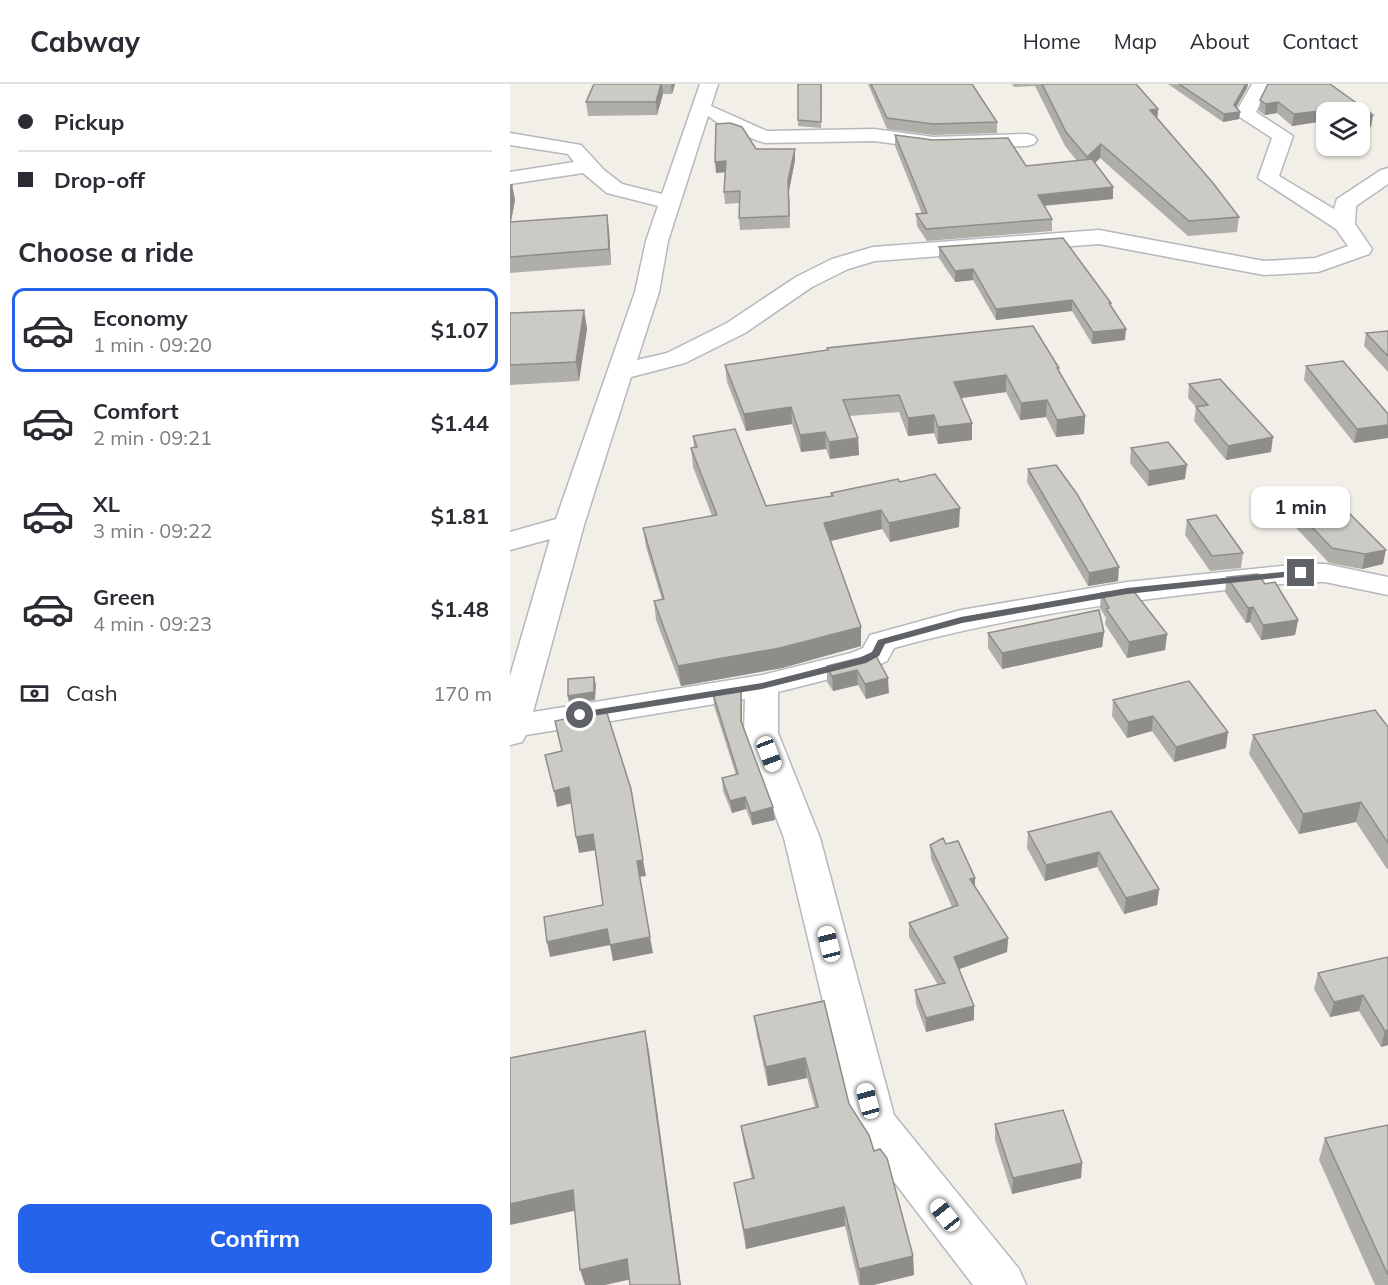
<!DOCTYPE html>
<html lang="en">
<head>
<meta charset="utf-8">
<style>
	:root { --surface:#fff; --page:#f2f2f3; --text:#2b2b33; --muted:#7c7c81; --line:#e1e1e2; --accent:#2563eb }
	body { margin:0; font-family:Mulish,sans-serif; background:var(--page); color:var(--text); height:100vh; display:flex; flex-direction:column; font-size:22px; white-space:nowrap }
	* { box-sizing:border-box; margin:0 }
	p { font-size:20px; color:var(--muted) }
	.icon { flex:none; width:33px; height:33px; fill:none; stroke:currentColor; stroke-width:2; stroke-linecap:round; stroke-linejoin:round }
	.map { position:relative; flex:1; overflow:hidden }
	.drawer { display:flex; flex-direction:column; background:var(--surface); width:510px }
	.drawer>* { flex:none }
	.banner { display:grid; align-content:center; height:132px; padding:0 18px; background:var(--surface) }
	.tools { position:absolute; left:806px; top:18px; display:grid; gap:12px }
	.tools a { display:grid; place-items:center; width:54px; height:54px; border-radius:12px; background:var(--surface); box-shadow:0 2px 4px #0004; font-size:30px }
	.end { position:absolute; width:27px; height:27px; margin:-14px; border:8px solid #5f6368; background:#fff; box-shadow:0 0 0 3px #fff }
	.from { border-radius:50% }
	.bubble { position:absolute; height:42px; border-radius:12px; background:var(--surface); box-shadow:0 2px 4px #0004; font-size:20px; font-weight:700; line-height:42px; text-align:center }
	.car { position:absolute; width:18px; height:36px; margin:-18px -9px; border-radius:8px; box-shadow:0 0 4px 2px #0007; background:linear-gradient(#fff 24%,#345 0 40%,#fff 0 76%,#345 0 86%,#fff 0) }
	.banner b { display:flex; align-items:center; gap:21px; height:57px; font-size:22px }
	.banner b+b { border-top:2px solid var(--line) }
	.banner i { width:15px; height:15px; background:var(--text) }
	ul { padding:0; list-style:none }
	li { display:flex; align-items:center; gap:18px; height:84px; margin:0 12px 9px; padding:0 6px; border:3px solid transparent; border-radius:12px }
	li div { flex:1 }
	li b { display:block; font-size:22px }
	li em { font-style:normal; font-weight:700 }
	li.on { border-color:var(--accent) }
	li>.icon { width:54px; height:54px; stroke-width:1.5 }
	h2 { padding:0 18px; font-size:27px; line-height:72px }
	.pay { display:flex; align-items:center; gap:15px; height:66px; padding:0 18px; font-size:22px }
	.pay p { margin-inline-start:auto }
	.action { display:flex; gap:12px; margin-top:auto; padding:12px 18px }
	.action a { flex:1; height:69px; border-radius:12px; background:var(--accent); color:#fff; font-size:24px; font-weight:700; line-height:69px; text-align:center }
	header { display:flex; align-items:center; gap:36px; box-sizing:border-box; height:84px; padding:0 30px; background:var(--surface); border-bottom:2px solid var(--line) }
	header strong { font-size:28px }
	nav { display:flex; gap:33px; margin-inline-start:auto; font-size:21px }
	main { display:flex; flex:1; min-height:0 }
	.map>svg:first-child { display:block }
</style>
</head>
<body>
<header>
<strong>Cabway</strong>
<nav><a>Home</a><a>Map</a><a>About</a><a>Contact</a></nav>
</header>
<main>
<section class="drawer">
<div class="banner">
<b><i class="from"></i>Pickup</b>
<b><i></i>Drop-off</b>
</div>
<h2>Choose a ride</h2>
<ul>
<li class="on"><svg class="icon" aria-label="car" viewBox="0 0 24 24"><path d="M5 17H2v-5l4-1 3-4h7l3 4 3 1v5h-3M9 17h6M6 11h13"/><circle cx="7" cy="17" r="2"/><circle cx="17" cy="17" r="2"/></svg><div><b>Economy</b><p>1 min · 09:20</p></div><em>$1.07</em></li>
<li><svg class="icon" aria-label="car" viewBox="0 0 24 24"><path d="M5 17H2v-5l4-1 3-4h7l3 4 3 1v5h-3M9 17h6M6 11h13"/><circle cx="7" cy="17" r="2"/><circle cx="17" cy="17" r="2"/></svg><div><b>Comfort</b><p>2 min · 09:21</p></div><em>$1.44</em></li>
<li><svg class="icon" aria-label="car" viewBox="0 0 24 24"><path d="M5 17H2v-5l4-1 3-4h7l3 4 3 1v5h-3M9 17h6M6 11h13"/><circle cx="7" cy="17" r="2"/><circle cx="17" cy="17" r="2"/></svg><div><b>XL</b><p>3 min · 09:22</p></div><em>$1.81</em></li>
<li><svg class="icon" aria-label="car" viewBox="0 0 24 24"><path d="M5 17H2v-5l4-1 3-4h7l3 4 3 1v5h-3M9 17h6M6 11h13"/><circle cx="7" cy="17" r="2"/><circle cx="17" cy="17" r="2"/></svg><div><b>Green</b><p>4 min · 09:23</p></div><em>$1.48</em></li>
</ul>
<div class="pay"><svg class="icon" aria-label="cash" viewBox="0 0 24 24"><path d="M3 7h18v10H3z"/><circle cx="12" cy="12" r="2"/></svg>Cash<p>170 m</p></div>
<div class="action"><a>Confirm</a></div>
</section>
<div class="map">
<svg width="878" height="1201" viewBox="0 0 878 1201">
	<rect width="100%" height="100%" fill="#f1efe8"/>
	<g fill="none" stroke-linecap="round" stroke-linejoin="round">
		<defs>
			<path id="street" d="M 190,0 L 208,0 L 201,22 L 257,47 L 364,45 L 423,53 L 517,50 L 524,52 L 527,56 L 524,60 L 517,62 L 423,65 L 364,57 L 255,59 L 218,46 L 198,32 L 158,157 L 149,208 L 127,276 L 157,269 L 217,239 L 286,193 L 322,175 L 363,163 L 589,146 L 754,177 L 805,174 L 838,162 L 826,145 L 748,94 L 762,54 L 725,30 L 742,0 L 760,0 L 746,28 L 783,52 L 769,92 L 824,125 L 827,115 L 871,86 L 878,84 L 878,100 L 846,122 L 845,140 L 862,165 L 859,170 L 808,188 L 754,191 L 589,160 L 365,177 L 338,185 L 302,203 L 235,249 L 175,279 L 121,293 L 74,441 L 23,628 L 252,591 L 341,569 L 353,564 L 360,551 L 451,526 L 617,498 L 791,480 L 815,480 L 878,493 L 878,511 L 815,498 L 791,498 C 654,512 518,527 384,564 L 377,577 L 363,584 L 268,608 L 268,649 L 310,754 L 384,1031 L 509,1185 L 516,1201 L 463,1201 L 349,1052 L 342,1039 L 274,754 L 234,649 L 235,615 L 16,651 L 12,658 L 0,661 L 0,592 L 40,455 L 0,466 L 0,448 L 46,435 L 125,208 L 136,157 L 148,122 L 97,109 L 73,89 L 0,100 L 0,88 L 64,78 L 58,70 L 0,61 L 0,49 L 71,61 L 94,86 L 112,100 L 152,110 Z"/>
		</defs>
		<use href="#street" stroke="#b5b8bc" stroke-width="3"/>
		<use href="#street" fill="#fff" fill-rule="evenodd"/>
	</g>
	<path fill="#afaea9" d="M 84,0 L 165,0 L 162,10 L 153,10 L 147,31 L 78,32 L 76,18 Z
		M 312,0 L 311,44 L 288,42 L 288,36 Z
		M 358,0 L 462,0 L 487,38 L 487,49 L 423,51 L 377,45 Z
		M 502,0 L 626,0 L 648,25 L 647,34 L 729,133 L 727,148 L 678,152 L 590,74 L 585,79 L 603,115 L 534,122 L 542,135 L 542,147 L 417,157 L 407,142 L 406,130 L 412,130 L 385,62 L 385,51 L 516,82 L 567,77 L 555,62 L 525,2 L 504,3 Z
		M 658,0 L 738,0 L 737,4 L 726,23 L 730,28 L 729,35 L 713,38 Z
		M 758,0 L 861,43 L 816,28 L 816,43 L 808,38 L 782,42 L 767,29 L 755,31 L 749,27 L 750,16 Z
		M 246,65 L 285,65 L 285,76 L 279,107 L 280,144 L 230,146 L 229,134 L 229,119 L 215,120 L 214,108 L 215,88 L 206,89 Z
		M 0,101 L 2,101 L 5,116 L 1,138 L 99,146 L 101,181 L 0,189 Z
		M 429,163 L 601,222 L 615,256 L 582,260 L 562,227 L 486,236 L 463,196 L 445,198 L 429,174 Z
		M 74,226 L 77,245 L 69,297 L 0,301 L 0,229 Z
		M 878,247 L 878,288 L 854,262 L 856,249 Z
		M 317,264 L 549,287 L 575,332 L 574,350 L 546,353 L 536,333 L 510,336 L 496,308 L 451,314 L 462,339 L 462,356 L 428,360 L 424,349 L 398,352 L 389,328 L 339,332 L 348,354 L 349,371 L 320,375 L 316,365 L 291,368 L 282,340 L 236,347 L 217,298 L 215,281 L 317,267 Z
		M 796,282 L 878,330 L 844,359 L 794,296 Z
		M 679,300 L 761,368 L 716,376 L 684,337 L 686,323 L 678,314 Z
		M 183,352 L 256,422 L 321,412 L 321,409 L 390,398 L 449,443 L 380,458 L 372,445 L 321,457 L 351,562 L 272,584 L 171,602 L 146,536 L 144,517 L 152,516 L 136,463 L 133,444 L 202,432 L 183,383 L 181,364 L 184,364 Z
		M 621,364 L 675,395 L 638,402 L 620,379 Z
		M 518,385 L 608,497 L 578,502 L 517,398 Z
		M 776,416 L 873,480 L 852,485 L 819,479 L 774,431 Z
		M 677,436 L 733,469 L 731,484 L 700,487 L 675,451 Z
		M 717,493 L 755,500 L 788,536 L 785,551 L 751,556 L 740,538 L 736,539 L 715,508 Z
		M 591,509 L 657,550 L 655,566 L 617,574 L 595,540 L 596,534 L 590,524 Z
		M 594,548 L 592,563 L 492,585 L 478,564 L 478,549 Z
		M 365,570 L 379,609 L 356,615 L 348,601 L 323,607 L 317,598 L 317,582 Z
		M 679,597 L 716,664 L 664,678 L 642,647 L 617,654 L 602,632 L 603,616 Z
		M 203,610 L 232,618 L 232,641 L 263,723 L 265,736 L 242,741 L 236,725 L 222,729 L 213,707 L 212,694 L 226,691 L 204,622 Z
		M 878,643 L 878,785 L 877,785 L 846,738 L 789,750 L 739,670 L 743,651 Z
		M 601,727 L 649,805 L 647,821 L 614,830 L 587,783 L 535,797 L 517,764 L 518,748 Z
		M 436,760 L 465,794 L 465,803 L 498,854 L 497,868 L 449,885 L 464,922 L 464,936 L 416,948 L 406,920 L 405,906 L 428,901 L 399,853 L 399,839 L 442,823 L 421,775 L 420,761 Z
		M 878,873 L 878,961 L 871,963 L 849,927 L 820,933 L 804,905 L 808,889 Z
		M 314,917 L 339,1020 L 364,1067 L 403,1172 L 404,1191 L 363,1201 L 349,1201 L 335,1142 L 236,1165 L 224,1099 L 242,1095 L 234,1061 L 231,1042 L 305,1023 L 297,994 L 258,1002 L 247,952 L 244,932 Z
		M 485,1040 L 572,1079 L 571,1094 L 502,1110 L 485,1056 Z
		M 878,1041 L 878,1201 L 865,1201 L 809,1076 L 815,1054 Z"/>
	<path fill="#8f8d8a" d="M 151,0 L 152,0 L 153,10 L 147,31 L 146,18 Z
		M 161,0 L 165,0 L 162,10 Z
		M 736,0 L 738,0 L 737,4 L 723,29 L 730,28 L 729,35 L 713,38 L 714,30 L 724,21 Z
		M 768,18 L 767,29 L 755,31 L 756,20 Z
		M 648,25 L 647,39 L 640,26 Z
		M 810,27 L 808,38 L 782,42 L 784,30 Z
		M 863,31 L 861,43 L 849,44 L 849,33 Z
		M 591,60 L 590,74 L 576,87 L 577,73 Z
		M 285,65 L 285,76 L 279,107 L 280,144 L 278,96 Z
		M 216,77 L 217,88 L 206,89 L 205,78 Z
		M 2,101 L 5,116 L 0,142 L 0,112 Z
		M 603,103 L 603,115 L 528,122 L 528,111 Z
		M 97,131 L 99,146 L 101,181 L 99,165 Z
		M 463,185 L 463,196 L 445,198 L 445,187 Z
		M 562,216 L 562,227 L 486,236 L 486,225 Z
		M 74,226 L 77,245 L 69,297 L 66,278 Z
		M 616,245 L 615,256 L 582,260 L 583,248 Z
		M 496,291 L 496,308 L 444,315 L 444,298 Z
		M 537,316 L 536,333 L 510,336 L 511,319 Z
		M 281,323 L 282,340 L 236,347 L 234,330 Z
		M 424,331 L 424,349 L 398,352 L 398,334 Z
		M 575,332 L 574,350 L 546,353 L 547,336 Z
		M 462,339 L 462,356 L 428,360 L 428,343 Z
		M 878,341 L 878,354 L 844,359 L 847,345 Z
		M 315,348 L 316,365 L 291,368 L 290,351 Z
		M 763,353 L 761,368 L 716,376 L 718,362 Z
		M 348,354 L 349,371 L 320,375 L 319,358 Z
		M 677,381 L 675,395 L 638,402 L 639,387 Z
		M 450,424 L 449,443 L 380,458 L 379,439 Z
		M 371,426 L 372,445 L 316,458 L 314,439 Z
		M 876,466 L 873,480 L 852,485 L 855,470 Z
		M 609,483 L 608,497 L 578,502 L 579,489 Z
		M 743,523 L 740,538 L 736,539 L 738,524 Z
		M 788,536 L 785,551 L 751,556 L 753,541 Z
		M 351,543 L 351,562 L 272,584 L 171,602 L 168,582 Z
		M 594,548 L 592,563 L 492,585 L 492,569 Z
		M 657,550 L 655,566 L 617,574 L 619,558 Z
		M 347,586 L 348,601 L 323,607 L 322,592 Z
		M 84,593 L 86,601 L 85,616 L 59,620 L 58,612 Z
		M 378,594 L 379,609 L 356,615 L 355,600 Z
		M 231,605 L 232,618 L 232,650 L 231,637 Z
		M 643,632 L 642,647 L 617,654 L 618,638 Z
		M 718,648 L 716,664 L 664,678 L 666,663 Z
		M 59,703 L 62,719 L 47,723 L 44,707 Z
		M 235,713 L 236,725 L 222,729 L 220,717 Z
		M 851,718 L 846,738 L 789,750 L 793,730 Z
		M 263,723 L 265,736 L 242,741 L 241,729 Z
		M 83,750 L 86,766 L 69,769 L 66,753 Z
		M 589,768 L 587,783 L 535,797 L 536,781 Z
		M 133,776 L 136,792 L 129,793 L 127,777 Z
		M 465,794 L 465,808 L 460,795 Z
		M 649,805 L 647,821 L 614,830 L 616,814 Z
		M 97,845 L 100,861 L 40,873 L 37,858 Z
		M 140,853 L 143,869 L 103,877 L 100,861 Z
		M 498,854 L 497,868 L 444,887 L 444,873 Z
		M 853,911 L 849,927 L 820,933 L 824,918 Z
		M 464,922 L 464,936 L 416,948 L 416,934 Z
		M 878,946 L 878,961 L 871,963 L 875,947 Z
		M 135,947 L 139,967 L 171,1201 L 170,1201 Z
		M 295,974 L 297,994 L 258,1002 L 256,983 Z
		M 572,1079 L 571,1094 L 502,1110 L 503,1094 Z
		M 63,1106 L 68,1126 L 0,1141 L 0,1120 Z
		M 334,1123 L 335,1142 L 236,1165 L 234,1146 Z
		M 403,1172 L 404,1191 L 363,1201 L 350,1201 L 349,1185 Z
		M 117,1175 L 122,1195 L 95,1201 L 75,1201 L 70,1186 Z"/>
	<path fill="#cccac5" stroke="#8f8d8a" stroke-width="1.5" d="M 84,0 L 151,0 L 146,18 L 76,18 Z
		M 288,0 L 311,0 L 311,38 L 288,36 Z
		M 361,0 L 462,0 L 487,38 L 423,40 L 377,34 Z
		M 532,0 L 626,0 L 648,25 L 640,26 L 703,99 L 729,133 L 679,137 L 591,60 L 577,73 L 556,48 Z
		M 669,0 L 736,0 L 724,21 L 730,28 L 714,30 Z
		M 758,0 L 820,0 L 863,31 L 849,33 L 849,28 L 816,28 L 816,31 L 810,27 L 784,30 L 768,18 L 756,20 L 750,16 Z
		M 220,39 L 232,43 L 246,65 L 285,65 L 278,96 L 279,132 L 229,134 L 230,107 L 214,108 L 216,77 L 205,78 L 206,40 Z
		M 385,51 L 423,56 L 498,54 L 516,82 L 582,75 L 603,103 L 528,111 L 542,135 L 416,145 L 406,130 L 417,129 Z
		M 0,101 L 2,101 L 0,112 Z
		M 97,131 L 99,165 L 0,173 L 0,138 Z
		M 553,154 L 601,219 L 599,219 L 616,245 L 583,248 L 562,216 L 486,225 L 463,185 L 445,187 L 429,163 Z
		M 74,226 L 66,278 L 0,281 L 0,229 Z
		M 523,242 L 549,284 L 547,284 L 575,332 L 547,336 L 537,316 L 511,319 L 496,291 L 444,298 L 462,339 L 428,343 L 424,331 L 398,334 L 389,311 L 333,316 L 348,354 L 319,358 L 315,348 L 290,351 L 281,323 L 234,330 L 215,281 L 318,266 L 317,264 Z
		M 878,247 L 878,272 L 856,249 Z
		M 833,277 L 878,330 L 878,341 L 847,345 L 796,282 Z
		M 710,295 L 763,353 L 718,362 L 686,323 L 698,321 L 679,300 Z
		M 225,345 L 256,422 L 323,412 L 321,409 L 388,395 L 390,398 L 425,390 L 450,424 L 379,439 L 371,426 L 314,439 L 351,543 L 270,564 L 168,582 L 144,517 L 154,515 L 133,444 L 207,431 L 181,364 L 187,363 L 183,352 Z
		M 658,358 L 677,381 L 639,387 L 621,364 Z
		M 546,381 L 567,410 L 609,483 L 579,489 L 518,385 Z
		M 817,407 L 876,466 L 855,470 L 822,464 L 776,416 Z
		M 706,431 L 733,469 L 702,472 L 677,436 Z
		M 748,490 L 755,500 L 765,498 L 788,536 L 753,541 L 743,523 L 738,524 L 717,493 Z
		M 622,505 L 657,550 L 619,558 L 596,525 L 599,524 L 591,509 Z
		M 589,526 L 594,548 L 492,569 L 478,549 Z
		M 365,570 L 378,594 L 355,600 L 347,586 L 322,592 L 317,582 Z
		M 84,593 L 84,608 L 58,612 L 58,595 Z
		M 679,597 L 718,648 L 666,663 L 643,632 L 618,638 L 603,616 Z
		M 231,605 L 231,637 L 263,723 L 241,729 L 235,713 L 220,717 L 212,694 L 228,690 L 203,610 Z
		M 96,626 L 121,705 L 133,776 L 127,777 L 140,853 L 100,861 L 97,845 L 37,858 L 34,833 L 93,821 L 83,750 L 66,753 L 59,703 L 44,707 L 35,671 L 52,667 L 45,637 L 55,635 L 55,631 Z
		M 865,626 L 878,643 L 878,759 L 851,718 L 793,730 L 743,651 Z
		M 601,727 L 649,805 L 616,814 L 589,768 L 536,781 L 518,748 Z
		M 433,754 L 436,760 L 448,757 L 465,794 L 460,795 L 498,854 L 444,873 L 464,922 L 416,934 L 405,906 L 435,899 L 399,839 L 448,821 L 420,761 Z
		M 878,873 L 878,946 L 875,947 L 853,911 L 824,918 L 808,889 Z
		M 314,917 L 339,1020 L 359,1051 L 364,1067 L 370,1065 L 377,1074 L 403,1172 L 349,1185 L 334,1123 L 234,1146 L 224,1099 L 244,1094 L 231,1042 L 308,1023 L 295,974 L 256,983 L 244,932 Z
		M 135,947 L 170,1201 L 120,1201 L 117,1175 L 70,1186 L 63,1106 L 0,1120 L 0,974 Z
		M 553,1026 L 572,1079 L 503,1094 L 485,1040 Z
		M 878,1041 L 878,1191 L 815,1054 Z"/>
	<path fill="#5f6368" d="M 791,486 L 796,489 L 794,491 L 617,510 L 452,539 L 375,560 L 369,572 L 356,579 L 252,605 L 70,634 L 65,631 L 70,628 L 252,599 L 349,574 L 362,568 L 368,556 L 451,533 L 617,504 Z"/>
</svg>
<div class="tools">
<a><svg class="icon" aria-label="layers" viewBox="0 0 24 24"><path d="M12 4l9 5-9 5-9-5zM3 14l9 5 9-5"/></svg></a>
</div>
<i class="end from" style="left:70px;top:631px"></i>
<i class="end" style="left:791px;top:489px"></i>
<div class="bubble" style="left:741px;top:402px;width:99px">1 min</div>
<i class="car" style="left:259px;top:670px;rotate:159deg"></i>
<i class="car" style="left:319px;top:860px;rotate:346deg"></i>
<i class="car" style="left:358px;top:1017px;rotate:345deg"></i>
<i class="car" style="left:435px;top:1131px;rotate:321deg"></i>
</div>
</main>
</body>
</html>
